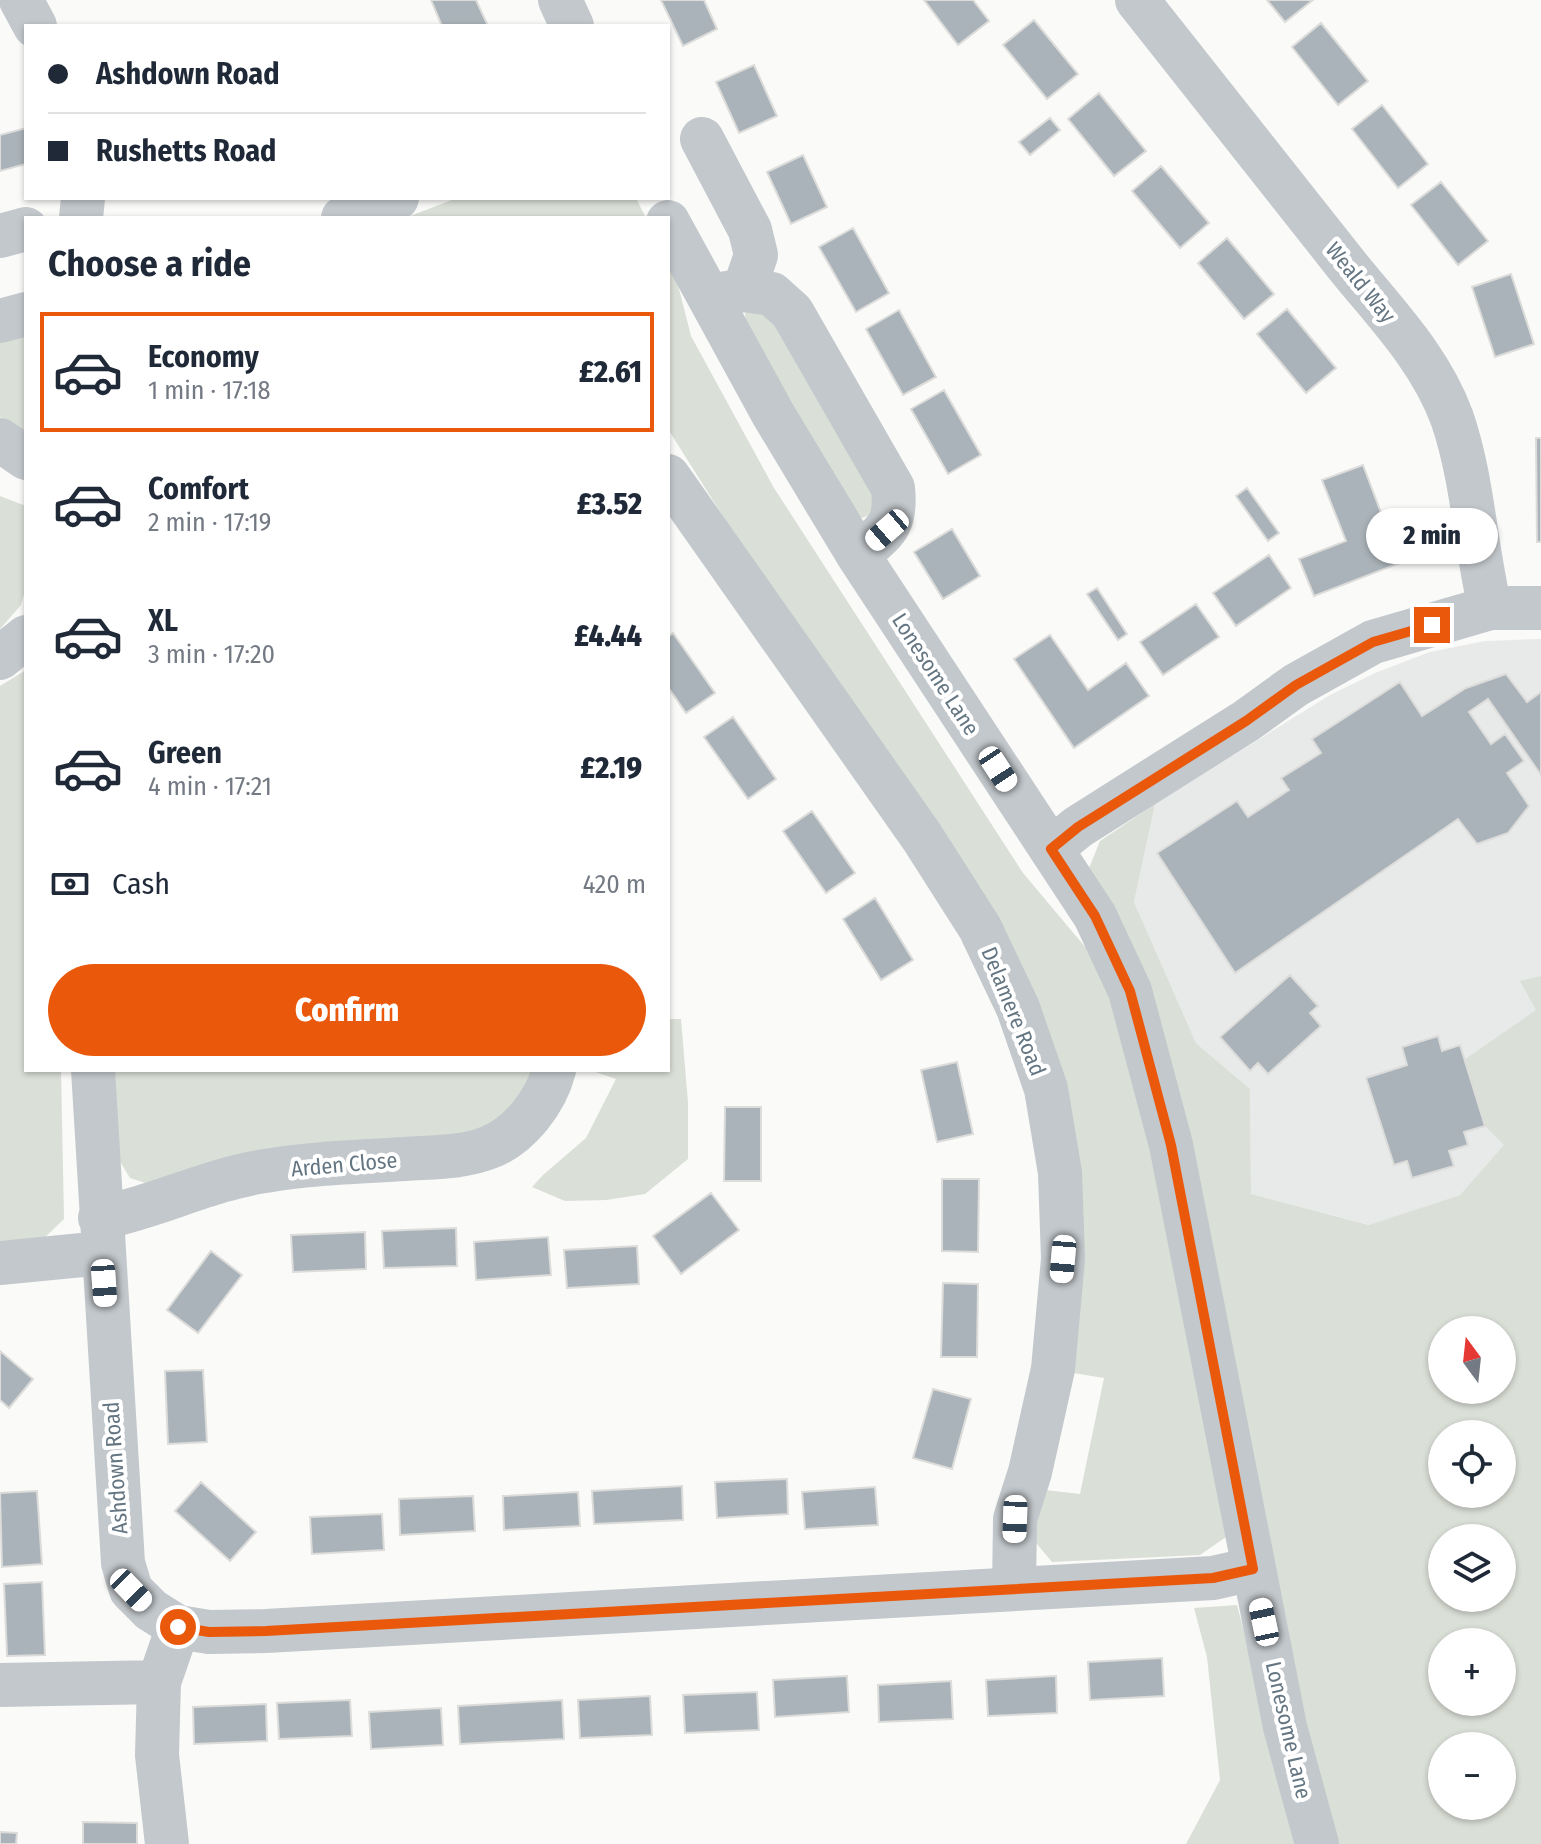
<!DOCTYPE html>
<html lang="en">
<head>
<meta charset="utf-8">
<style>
	:root { --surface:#fff; --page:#f2f2f3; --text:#1f2937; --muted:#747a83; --line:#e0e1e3; --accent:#ea580c }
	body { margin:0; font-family:"Fira Sans Condensed",sans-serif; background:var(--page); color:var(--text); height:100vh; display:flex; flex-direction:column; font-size:30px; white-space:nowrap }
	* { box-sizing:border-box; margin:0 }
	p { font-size:26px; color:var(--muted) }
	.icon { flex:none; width:44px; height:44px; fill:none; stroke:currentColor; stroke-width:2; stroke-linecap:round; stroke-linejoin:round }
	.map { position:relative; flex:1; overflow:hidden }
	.details { position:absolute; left:24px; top:216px; width:646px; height:856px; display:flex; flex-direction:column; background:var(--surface); border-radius:0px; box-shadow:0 2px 6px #0004 }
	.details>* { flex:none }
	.banner { position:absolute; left:24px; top:24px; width:646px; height:176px; border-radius:0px; box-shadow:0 2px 6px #0004; display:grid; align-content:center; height:176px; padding:0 24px; background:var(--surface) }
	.needle { width:52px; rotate:345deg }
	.controls { position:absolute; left:1428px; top:1316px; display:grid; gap:16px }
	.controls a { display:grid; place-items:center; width:88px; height:88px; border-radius:50%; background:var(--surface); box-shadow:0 2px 6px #0004; font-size:40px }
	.end { position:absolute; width:36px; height:36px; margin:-18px; border:10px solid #ea580c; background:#fff; box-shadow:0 0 0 4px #fff }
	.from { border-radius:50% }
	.bubble { position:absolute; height:56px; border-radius:28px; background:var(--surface); box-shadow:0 2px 6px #0004; font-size:26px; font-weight:800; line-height:56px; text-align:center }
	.car { position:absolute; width:24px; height:48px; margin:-24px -12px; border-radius:10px; box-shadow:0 0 6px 2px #0007; background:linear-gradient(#fff 24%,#345 0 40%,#fff 0 76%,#345 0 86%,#fff 0) }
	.banner b { display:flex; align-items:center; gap:28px; height:76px; font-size:30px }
	.banner b+b { border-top:2px solid var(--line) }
	.banner i { width:20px; height:20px; background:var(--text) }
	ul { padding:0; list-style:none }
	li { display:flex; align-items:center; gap:24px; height:120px; margin:0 16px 12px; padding:0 8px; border:4px solid transparent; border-radius:0px }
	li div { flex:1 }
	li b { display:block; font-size:30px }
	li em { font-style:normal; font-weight:800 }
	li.selected { border-color:var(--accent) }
	li>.icon { width:72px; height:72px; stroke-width:1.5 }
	h2 { padding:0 24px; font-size:36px; line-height:96px }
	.pay { display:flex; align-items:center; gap:20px; height:88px; padding:0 24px; font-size:30px }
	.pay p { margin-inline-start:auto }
	.action { display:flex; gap:16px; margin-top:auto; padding:16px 24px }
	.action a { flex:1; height:92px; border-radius:48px; background:var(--accent); color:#fff; font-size:32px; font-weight:800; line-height:92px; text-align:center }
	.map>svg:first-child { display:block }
</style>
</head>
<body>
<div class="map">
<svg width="1541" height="1844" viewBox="0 0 1541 1844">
	<rect width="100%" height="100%" fill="#fafaf8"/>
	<path fill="#e8e9e9" d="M 1541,639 L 1541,1134 L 1520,1129 L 1460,1195 L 1370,1225 L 1251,1194 L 1250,1089 L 1196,1043 L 1134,902 L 1155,804 L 1330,695 L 1375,673 L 1430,652 L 1485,641 Z"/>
	<path fill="#dadfd7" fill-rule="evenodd" d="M 457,198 L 636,198 L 646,218 L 405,218 Z
		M 668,263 L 677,281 L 691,336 L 774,488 L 1023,873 L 1102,967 L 1144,1103 L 1226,1537 L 1200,1555 L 1052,1562 L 1036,1543 L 1036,1519 L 1045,1490 L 1080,1494 L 1104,1378 L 1073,1373 L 1068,1108 L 811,656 L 668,429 Z
		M 767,309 L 859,458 L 878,512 L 862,518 L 850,512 L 746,325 L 745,312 Z
		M 26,329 L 26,434 L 0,417 L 0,337 Z
		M 0,496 L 26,506 L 26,587 L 21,605 L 0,629 Z
		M 26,670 L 26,1070 L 61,1070 L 64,1219 L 40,1242 L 0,1244 L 0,686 Z
		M 1155,804 L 1134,902 L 1196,1043 L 1250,1089 L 1251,1194 L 1369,1225 L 1460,1195 L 1504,1145 L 1485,1126 L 1464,1060 L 1536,1010 L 1520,981 L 1541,976 L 1541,1844 L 1336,1844 L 1087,873 L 1100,841 ZM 1442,1330 L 1502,1330 L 1502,1390 L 1442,1390 ZM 1442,1434 L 1502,1434 L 1502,1494 L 1442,1494 ZM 1442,1538 L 1502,1538 L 1502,1598 L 1442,1598 ZM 1442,1642 L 1502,1642 L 1502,1702 L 1442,1702 ZM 1442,1746 L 1502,1746 L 1502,1806 L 1442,1806 Z
		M 668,1019 L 681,1019 L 688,1103 L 688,1159 L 645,1194 L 606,1200 L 565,1201 L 532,1187 L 543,1175 L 586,1138 L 616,1079 L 590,1070 L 668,1070 Z
		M 111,1070 L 537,1070 L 525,1096 L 490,1128 L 158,1187 L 130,1178 L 116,1155 Z
		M 1237,1605 L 1297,1833 L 1301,1844 L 1186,1844 L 1220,1780 L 1207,1657 L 1194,1608 Z"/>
	<path fill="#aab3b9" stroke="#dcdcda" stroke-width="2" d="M 431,0 L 476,0 L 488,26 L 442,26 Z
		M 661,0 L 704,0 L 717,29 L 683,46 Z
		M 924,0 L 973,0 L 989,21 L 958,45 Z
		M 1267,0 L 1313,0 L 1285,22 Z
		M 1034,20 L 1078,74 L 1047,99 L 1003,45 Z
		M 1321,23 L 1368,81 L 1338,105 L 1292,47 Z
		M 754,65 L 777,116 L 739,133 L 716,82 Z
		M 1099,93 L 1146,151 L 1114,176 L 1068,119 Z
		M 1382,105 L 1428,164 L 1398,188 L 1352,129 Z
		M 1050,118 L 1060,130 L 1030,155 L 1019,142 Z
		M 26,128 L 26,164 L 0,171 L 0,135 Z
		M 803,155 L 827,207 L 791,224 L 767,172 Z
		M 1161,166 L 1209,223 L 1180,248 L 1132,191 Z
		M 1441,182 L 1488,241 L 1458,265 L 1411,205 Z
		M 853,228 L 889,293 L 856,312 L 819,247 Z
		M 1227,238 L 1274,294 L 1244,319 L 1198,263 Z
		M 1511,274 L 1534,344 L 1495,357 L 1472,287 Z
		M 1287,309 L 1336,368 L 1306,393 L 1257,334 Z
		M 899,310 L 936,377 L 903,395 L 866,329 Z
		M 944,390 L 981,455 L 948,474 L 911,409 Z
		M 1536,438 L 1541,438 L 1541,542 L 1537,542 Z
		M 1363,465 L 1400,563 L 1314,596 L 1299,559 L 1346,541 L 1322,480 Z
		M 1247,488 L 1279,533 L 1268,541 L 1236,496 Z
		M 952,529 L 980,576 L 943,599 L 914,552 Z
		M 1269,555 L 1291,588 L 1236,626 L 1213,593 Z
		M 1097,588 L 1127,634 L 1118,640 L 1087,594 Z
		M 1196,604 L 1219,637 L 1163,675 L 1140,642 Z
		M 673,633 L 715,693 L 686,713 L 668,687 L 668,637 Z
		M 1050,635 L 1088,690 L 1126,663 L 1149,696 L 1074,748 L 1014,659 Z
		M 1506,674 L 1527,702 L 1541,692 L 1541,775 L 1488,699 L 1469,712 L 1491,744 L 1505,734 L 1524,761 L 1507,773 L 1529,806 L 1508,833 L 1477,844 L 1458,819 L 1235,973 L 1157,853 L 1237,801 L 1248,817 L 1289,790 L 1281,778 L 1321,753 L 1312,739 L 1400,682 L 1422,716 L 1466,688 Z
		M 733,717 L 776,779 L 748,799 L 704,737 Z
		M 812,811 L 855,873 L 826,893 L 783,831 Z
		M 875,898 L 913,960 L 881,980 L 843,919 Z
		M 1290,975 L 1318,1006 L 1310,1013 L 1321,1026 L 1268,1074 L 1258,1063 L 1250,1071 L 1220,1037 Z
		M 1438,1036 L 1442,1051 L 1460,1045 L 1485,1126 L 1464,1132 L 1468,1145 L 1449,1151 L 1454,1166 L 1412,1178 L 1407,1161 L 1394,1165 L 1366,1078 L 1407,1065 L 1402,1047 Z
		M 957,1062 L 973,1134 L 937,1142 L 921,1070 Z
		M 725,1107 L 761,1107 L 761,1181 L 724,1181 Z
		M 942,1179 L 979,1179 L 978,1252 L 942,1251 Z
		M 711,1193 L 739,1230 L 681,1274 L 653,1236 Z
		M 456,1228 L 457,1266 L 384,1268 L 382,1231 Z
		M 365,1232 L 366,1269 L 293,1272 L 291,1235 Z
		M 548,1237 L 551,1275 L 476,1280 L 474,1242 Z
		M 637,1246 L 639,1284 L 567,1288 L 564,1250 Z
		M 211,1251 L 242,1275 L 198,1333 L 167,1310 Z
		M 943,1283 L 978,1284 L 977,1357 L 941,1357 Z
		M 0,1351 L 33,1379 L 9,1408 L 0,1400 Z
		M 203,1370 L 207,1442 L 168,1444 L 165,1371 Z
		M 933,1389 L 971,1399 L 952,1469 L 913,1458 Z
		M 787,1479 L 788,1514 L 717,1518 L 715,1482 Z
		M 201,1482 L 256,1532 L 230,1561 L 175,1511 Z
		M 682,1486 L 683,1520 L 594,1524 L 592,1491 Z
		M 875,1487 L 878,1525 L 805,1529 L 802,1492 Z
		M 37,1491 L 42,1564 L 2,1567 L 0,1493 Z
		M 578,1492 L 580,1526 L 504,1530 L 503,1496 Z
		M 473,1496 L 475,1531 L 400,1535 L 399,1499 Z
		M 382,1514 L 384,1550 L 312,1554 L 310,1517 Z
		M 42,1582 L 45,1655 L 7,1656 L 4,1584 Z
		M 1162,1658 L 1164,1696 L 1090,1700 L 1088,1662 Z
		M 847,1676 L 849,1712 L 775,1717 L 773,1680 Z
		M 1056,1676 L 1057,1713 L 988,1716 L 986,1680 Z
		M 951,1681 L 953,1719 L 879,1722 L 878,1685 Z
		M 757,1692 L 759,1730 L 685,1733 L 683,1695 Z
		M 650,1696 L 652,1735 L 580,1738 L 578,1700 Z
		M 350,1700 L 352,1736 L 279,1739 L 277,1703 Z
		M 562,1700 L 564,1739 L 460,1744 L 458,1706 Z
		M 266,1704 L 267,1741 L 194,1744 L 193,1707 Z
		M 441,1708 L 443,1745 L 371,1749 L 369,1712 Z
		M 83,1822 L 137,1823 L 137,1844 L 83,1844 Z
		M 0,1832 L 17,1833 L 16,1844 L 0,1844 Z"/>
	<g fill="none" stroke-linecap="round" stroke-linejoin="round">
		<path stroke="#c3c8cc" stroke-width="44" d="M 21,0 L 35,26
			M 560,0 L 572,26
			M 1137,0 C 1205,86 1273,172 1341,258 C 1381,309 1429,355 1452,418 C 1473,479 1475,545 1490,608
			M 702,139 L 750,230 L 756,255 L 744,290
			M 81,218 L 83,198
			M 343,218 L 397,198
			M 668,222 L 773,414 L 858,555 L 1095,916 L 1130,991 L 1171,1145 L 1285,1727 L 1317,1844
			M 0,236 L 26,229
			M 711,296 L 744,290 L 772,294 L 792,312 L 893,488 C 897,527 885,531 858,555
			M 0,321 L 26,314
			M 0,440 L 26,458
			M 668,476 L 922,837 L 980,928 L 1018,1008 L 1046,1089 L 1060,1173 L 1063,1259 L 1053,1369 L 1030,1472 L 1015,1519 L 1014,1589
			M 0,658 L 26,637
			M 1051,849 L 1078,827 L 1246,721 L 1296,685 L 1373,642 L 1490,608 L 1541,608
			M 93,1070 L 123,1563 L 131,1590 L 151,1610 L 178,1627 L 209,1632 L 266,1631 L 1213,1578 L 1253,1569
			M 100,1218 C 156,1207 210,1179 265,1171 C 311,1163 358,1162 405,1159 C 433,1157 463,1158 490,1147 C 520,1135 546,1101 554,1070
			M 0,1263 L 102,1253
			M 0,1685 L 159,1682
			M 167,1844 L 157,1755 L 159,1682 L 178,1627"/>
	</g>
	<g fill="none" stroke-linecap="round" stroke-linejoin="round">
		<path stroke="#ea580c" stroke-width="10" d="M 178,1627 L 209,1632 L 266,1631 L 1213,1578 L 1253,1569 L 1171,1145 L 1130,991 L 1095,916 L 1051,849 L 1078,827 L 1246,721 L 1296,685 L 1373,642 L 1432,625"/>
	</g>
	<g text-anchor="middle" stroke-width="8" stroke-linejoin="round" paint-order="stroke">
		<g font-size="22" fill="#657683" stroke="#fff">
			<text transform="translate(1361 282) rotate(51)" y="8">Weald Way</text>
			<text transform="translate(936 674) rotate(57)" y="8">Lonesome Lane</text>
			<text transform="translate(1014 1011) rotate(68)" y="8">Delamere Road</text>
			<text transform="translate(344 1164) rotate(-5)" y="8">Arden Close</text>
			<text transform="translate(115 1468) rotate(-94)" y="8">Ashdown Road</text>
			<text transform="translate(1289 1730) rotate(77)" y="8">Lonesome Lane</text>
		</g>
	</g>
</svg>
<div class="controls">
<a><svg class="needle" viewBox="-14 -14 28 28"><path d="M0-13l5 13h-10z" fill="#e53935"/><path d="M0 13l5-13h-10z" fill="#747a83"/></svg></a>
<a><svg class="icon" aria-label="locate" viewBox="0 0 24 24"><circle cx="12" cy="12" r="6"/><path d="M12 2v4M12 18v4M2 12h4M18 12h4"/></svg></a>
<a><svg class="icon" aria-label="layers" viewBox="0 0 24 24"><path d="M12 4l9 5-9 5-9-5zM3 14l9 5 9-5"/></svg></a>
<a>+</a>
<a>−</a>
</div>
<i class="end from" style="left:178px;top:1627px"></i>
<i class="end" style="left:1432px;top:625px"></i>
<div class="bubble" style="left:1366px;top:508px;width:132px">2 min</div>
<i class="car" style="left:887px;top:530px;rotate:229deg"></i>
<i class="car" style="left:998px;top:769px;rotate:147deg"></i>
<i class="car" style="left:1063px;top:1259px;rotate:185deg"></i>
<i class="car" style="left:104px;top:1283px;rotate:176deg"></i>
<i class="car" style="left:1015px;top:1519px;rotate:182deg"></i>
<i class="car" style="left:131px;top:1590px;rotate:136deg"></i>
<i class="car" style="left:1264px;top:1622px;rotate:348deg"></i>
<div class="banner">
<b><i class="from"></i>Ashdown Road</b>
<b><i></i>Rushetts Road</b>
</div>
<section class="details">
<h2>Choose a ride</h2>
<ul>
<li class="selected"><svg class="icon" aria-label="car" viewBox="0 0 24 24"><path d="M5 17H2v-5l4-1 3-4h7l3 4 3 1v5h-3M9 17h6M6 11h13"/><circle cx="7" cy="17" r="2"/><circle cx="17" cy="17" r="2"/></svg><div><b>Economy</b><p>1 min · 17:18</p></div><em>£2.61</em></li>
<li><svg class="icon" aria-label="car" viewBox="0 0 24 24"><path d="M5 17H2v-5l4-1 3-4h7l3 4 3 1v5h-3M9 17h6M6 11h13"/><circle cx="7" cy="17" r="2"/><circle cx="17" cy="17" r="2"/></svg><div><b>Comfort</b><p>2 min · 17:19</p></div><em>£3.52</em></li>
<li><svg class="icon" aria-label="car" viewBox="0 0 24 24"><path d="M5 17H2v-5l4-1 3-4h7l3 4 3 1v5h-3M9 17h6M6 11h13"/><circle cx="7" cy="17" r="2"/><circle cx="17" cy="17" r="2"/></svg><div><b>XL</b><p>3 min · 17:20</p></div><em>£4.44</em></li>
<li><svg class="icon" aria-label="car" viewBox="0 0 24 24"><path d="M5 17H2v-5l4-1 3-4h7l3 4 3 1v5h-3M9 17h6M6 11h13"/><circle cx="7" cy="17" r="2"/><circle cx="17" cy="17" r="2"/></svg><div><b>Green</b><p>4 min · 17:21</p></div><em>£2.19</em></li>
</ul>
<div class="pay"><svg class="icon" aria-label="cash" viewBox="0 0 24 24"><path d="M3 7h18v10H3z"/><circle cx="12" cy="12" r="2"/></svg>Cash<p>420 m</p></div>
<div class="action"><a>Confirm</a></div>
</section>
</div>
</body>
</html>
